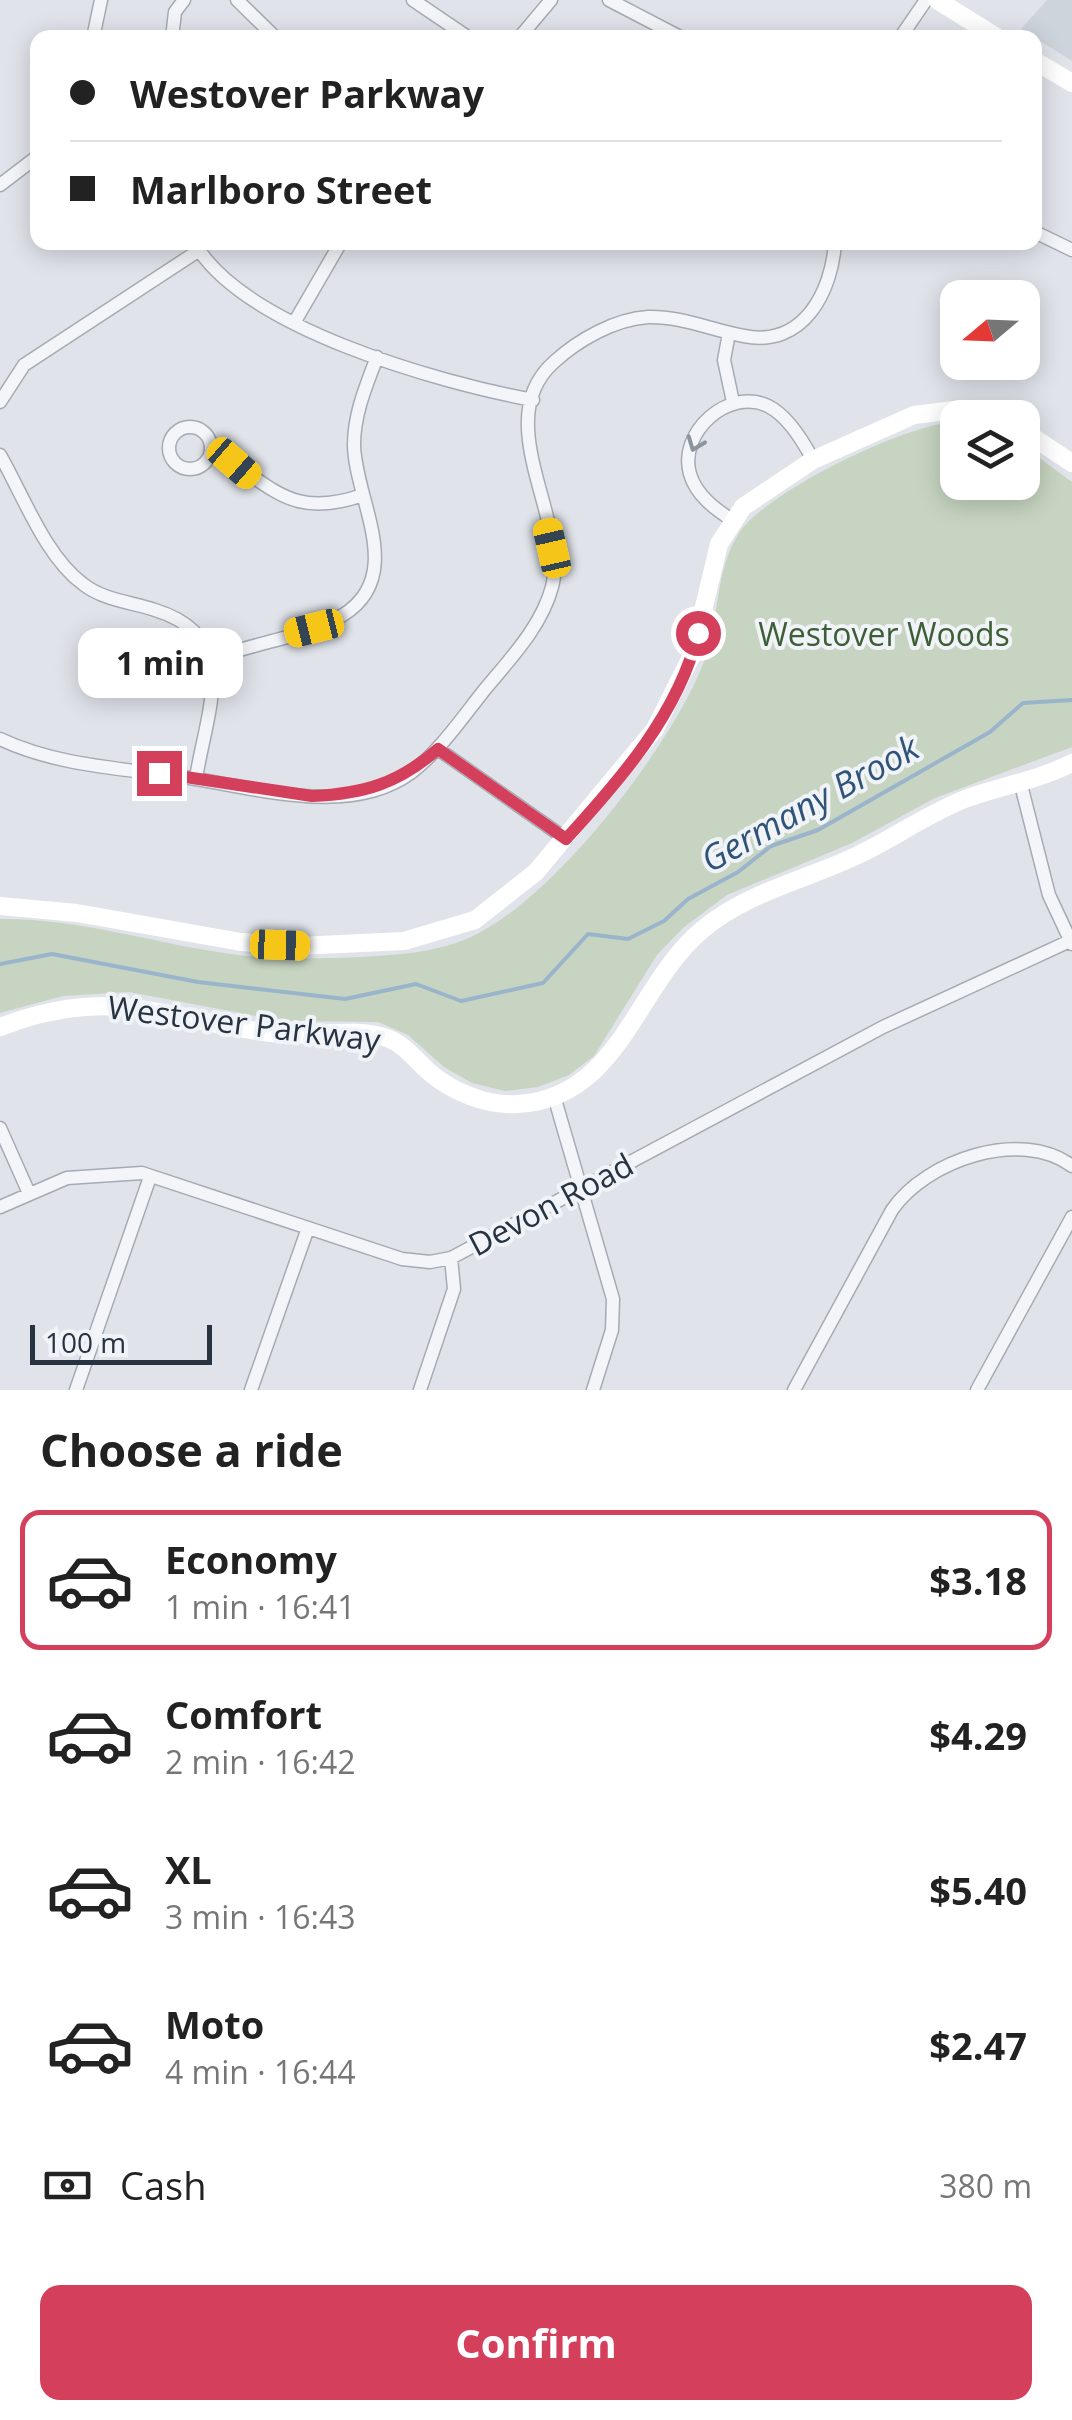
<!DOCTYPE html>
<html lang="en">
<head>
<meta charset="utf-8">
<style>
	:root { --surface:#fff; --page:#f6f6f6; --text:#222; --muted:#767676; --line:#e0e0e0; --accent:#d4405c }
	body { margin:0; font-family:"Open Sans",sans-serif; background:var(--page); color:var(--text); height:100vh; display:flex; flex-direction:column; font-size:38px; white-space:nowrap }
	* { box-sizing:border-box; margin:0 }
	p { font-size:32px; color:var(--muted) }
	.icon { flex:none; width:55px; height:55px; fill:none; stroke:currentColor; stroke-width:2; stroke-linecap:round; stroke-linejoin:round }
	.map { position:relative; height:1390px; overflow:hidden }
	.panel { display:flex; flex-direction:column; background:var(--surface); flex:1 }
	.panel>* { flex:none }
	.top-card { position:absolute; left:30px; top:30px; width:1012px; height:220px; border-radius:20px; box-shadow:0 5px 25px #0003; display:grid; align-content:center; height:220px; padding:0 40px; background:var(--surface) }
	.needle { width:65px; rotate:251deg }
	.buttons { position:absolute; left:940px; top:280px; display:grid; gap:20px }
	.buttons a { display:grid; place-items:center; width:100px; height:100px; border-radius:20px; background:var(--surface); box-shadow:0 5px 25px #0003; font-size:50px }
	.scale { position:absolute; left:30px; bottom:25px; width:182px; box-sizing:border-box; padding-left:10px; border:5px solid #283342; border-top:0; font-size:28px; line-height:35px; white-space:nowrap; color:#283342; -webkit-text-stroke:8px #f0f3f7; paint-order:stroke }
	.end { position:absolute; width:45px; height:45px; margin:-22px; border:12px solid #d4405c; background:#fff; box-shadow:0 0 0 5px #fff }
	.from { border-radius:50% }
	.bubble { position:absolute; height:70px; border-radius:20px; background:var(--surface); box-shadow:0 5px 25px #0003; font-size:32px; font-weight:700; line-height:70px; text-align:center }
	.car { position:absolute; width:30px; height:60px; margin:-30px -15px; border-radius:12px; box-shadow:0 0 8px 2px #0007; background:linear-gradient(#f5c518 24%,#345 0 40%,#f5c518 0 76%,#345 0 86%,#f5c518 0) }
	.top-card b { display:flex; align-items:center; gap:35px; height:95px; font-size:38px }
	.top-card b+b { border-top:2px solid var(--line) }
	.top-card i { width:25px; height:25px; background:var(--text) }
	ul { padding:0; list-style:none }
	li { display:flex; align-items:center; gap:30px; height:140px; margin:0 20px 15px; padding:0 20px; border:5px solid transparent; border-radius:20px }
	li div { flex:1 }
	li b { display:block; font-size:38px }
	li em { font-style:normal; font-weight:700 }
	li.active { border-color:var(--accent) }
	li>.icon { width:90px; height:90px; stroke-width:1.5 }
	h2 { padding:0 40px; font-size:45px; line-height:120px }
	.pay { display:flex; align-items:center; gap:25px; height:110px; padding:0 40px; font-size:38px }
	.pay p { margin-inline-start:auto }
	.primary-button { display:flex; gap:20px; margin-top:auto; padding:20px 40px }
	.primary-button a { flex:1; height:115px; border-radius:20px; background:var(--accent); color:#fff; font-size:40px; font-weight:700; line-height:115px; text-align:center }
	.map>svg:first-child { display:block }
</style>
</head>
<body>
<div class="map">
<svg width="1072" height="1390" viewBox="0 0 1072 1390">
	<rect width="100%" height="100%" fill="#e0e4ea"/>
	<path fill="#ced4dc" d="M 1047,0 L 1072,0 L 1072,61 L 1021,29 Z"/>
	<path fill="#c7d4c1" d="M 957,422 L 958,482 L 1022,482 L 1023,446 L 1072,482 L 1072,747 L 935,798 L 852,843 L 727,895 L 683,928 L 657,955 L 594,1056 L 569,1075 L 538,1087 L 505,1091 L 472,1083 L 444,1067 L 408,1035 L 378,1022 L 282,1021 L 129,992 L 63,996 L 0,1013 L 0,919 C 76,918 150,942 224,953 C 269,960 315,959 360,957 C 396,955 431,953 464,940 C 549,907 671,747 703,664 C 720,622 714,572 739,533 C 766,492 909,422 957,422 Z"/>
	<g fill="none" stroke-linecap="round" stroke-linejoin="round">
		<path stroke="#9ab4cb" stroke-width="4" d="M 0,964 L 52,954 L 198,982 L 345,999 L 416,984 L 461,1001 L 543,983 L 588,934 L 628,939 L 664,921 L 688,899 L 738,872 L 771,846 L 818,830 L 990,732 L 1023,703 L 1072,700"/>
		<defs>
			<path id="street" d="M 237,0 L 276,38
				M 413,0 L 469,38
				M 609,0 L 682,38
				M 93,38 L 101,0
				M 172,38 L 175,12 L 184,0
				M 519,38 L 551,0
				M 900,38 L 926,0
				M 0,185 L 38,156
				M 1035,232 L 1072,250
				M 194,242 C 242,328 441,383 533,400
				M 294,323 L 341,242
				M 729,333 L 724,360 L 733,402
				M 0,402 L 24,365 L 198,251
				M169 448a21 21 0 1 1 42 0a21 21 0 1 1-42 0Z
				M 211,450 C 272,483 287,521 363,495
				M 0,455 C 23,495 45,556 83,584 C 103,600 131,602 155,610 C 242,637 207,709 196,778
				M 732,520 C 715,509 696,495 690,474 C 678,432 729,387 768,406 C 788,416 803,441 813,460
				M 213,659 C 255,642 304,638 343,615 C 407,575 355,500 354,445 C 354,414 366,386 377,357
				M 0,739 C 55,765 117,768 176,776 C 247,785 348,820 412,772 C 440,750 460,721 482,693 C 508,661 541,628 552,587 C 570,520 488,421 554,362 C 578,340 615,319 648,317 C 681,316 711,330 744,336 C 803,348 832,292 835,242
				M 438,749 L 566,839
				M 1020,781 L 1049,895 L 1072,944
				M 554,1096 L 613,1299 L 612,1330 L 593,1390
				M 0,1128 L 28,1191
				M 0,1207 L 67,1178 L 142,1173 L 402,1259 L 430,1262 L 451,1258 L 883,1027 L 1072,940
				M 76,1390 L 150,1177
				M 251,1390 L 308,1228
				M 420,1390 L 454,1289 L 451,1258
				M 794,1390 L 892,1210 C 926,1160 1021,1128 1072,1166
				M 977,1390 L 1072,1217"/>
		</defs>
		<use href="#street" stroke="#a5abb4" stroke-width="15"/>
		<use href="#street" stroke="#f3f5f8" stroke-width="12"/>
		<path stroke="#fff" stroke-width="18" d="M 937,0 L 998,38
			M 1035,61 L 1072,83
			M 1022,430 L 1072,463
			M 0,906 L 77,913 L 241,942 L 299,946 L 404,941 L 475,920 L 536,872 L 655,729 L 693,653 L 719,544 L 743,507 L 813,460 L 914,415 L 962,409 L 998,418
			M 0,1027 C 120,981 169,1024 282,1034 C 315,1037 355,1027 387,1038 C 404,1044 415,1059 428,1071 C 452,1092 486,1106 518,1104 C 620,1098 635,986 702,930 C 747,892 806,880 858,855 C 894,838 927,814 965,799 C 1000,786 1039,780 1072,763"/>
	</g>
	<defs><path id="oneway-chevron" d="M-2-3.5L2.5 0L-2 3.5" fill="none" stroke-width="1.6" stroke-linecap="round" stroke-linejoin="round" transform="scale(2.5)"/></defs>
	<use stroke="#8e949d" href="#oneway-chevron" transform="translate(695 444) rotate(111)"/>
	<g fill="none" stroke-linecap="round" stroke-linejoin="round">
		<path stroke="#d4405c" stroke-width="12" d="M 159,773 L 312,796 C 364,794 399,783 438,749 L 566,839 C 620,780 679,713 698,633"/>
	</g>
	<g text-anchor="middle" stroke-width="8" stroke-linejoin="round" paint-order="stroke">
		<g font-size="32" fill="#3e5e35" stroke="#f0f3f7">
			<text x="884" y="646">Westover Woods</text>
		</g>
		<g font-size="32" fill="#283342" stroke="#f0f3f7">
			<text transform="translate(244 1024) rotate(7)" y="11">Westover Parkway</text>
			<text transform="translate(551 1205) rotate(-28)" y="11">Devon Road</text>
		</g>
		<g font-size="35" font-style="italic" fill="#305378" stroke="#f0f3f7">
			<text transform="translate(810 804) rotate(-29)" y="12">Germany Brook</text>
		</g>
	</g>
</svg>
<div class="buttons">
<a><svg class="needle" viewBox="-14 -14 28 28"><path d="M0-13l5 13h-10z" fill="#e53935"/><path d="M0 13l5-13h-10z" fill="#767676"/></svg></a>
<a><svg class="icon" aria-label="layers" viewBox="0 0 24 24"><path d="M12 4l9 5-9 5-9-5zM3 14l9 5 9-5"/></svg></a>
</div>
<div class="scale">100 m</div>
<i class="end from" style="left:698px;top:633px"></i>
<i class="end" style="left:159px;top:773px"></i>
<div class="bubble" style="left:78px;top:628px;width:165px">1 min</div>
<i class="car" style="left:234px;top:463px;rotate:131deg"></i>
<i class="car" style="left:552px;top:548px;rotate:347deg"></i>
<i class="car" style="left:314px;top:628px;rotate:256deg"></i>
<i class="car" style="left:280px;top:945px;rotate:92deg"></i>
<div class="top-card">
<b><i class="from"></i>Westover Parkway</b>
<b><i></i>Marlboro Street</b>
</div>
</div>
<section class="panel">
<h2>Choose a ride</h2>
<ul>
<li class="active"><svg class="icon" aria-label="car" viewBox="0 0 24 24"><path d="M5 17H2v-5l4-1 3-4h7l3 4 3 1v5h-3M9 17h6M6 11h13"/><circle cx="7" cy="17" r="2"/><circle cx="17" cy="17" r="2"/></svg><div><b>Economy</b><p>1 min · 16:41</p></div><em>$3.18</em></li>
<li><svg class="icon" aria-label="car" viewBox="0 0 24 24"><path d="M5 17H2v-5l4-1 3-4h7l3 4 3 1v5h-3M9 17h6M6 11h13"/><circle cx="7" cy="17" r="2"/><circle cx="17" cy="17" r="2"/></svg><div><b>Comfort</b><p>2 min · 16:42</p></div><em>$4.29</em></li>
<li><svg class="icon" aria-label="car" viewBox="0 0 24 24"><path d="M5 17H2v-5l4-1 3-4h7l3 4 3 1v5h-3M9 17h6M6 11h13"/><circle cx="7" cy="17" r="2"/><circle cx="17" cy="17" r="2"/></svg><div><b>XL</b><p>3 min · 16:43</p></div><em>$5.40</em></li>
<li><svg class="icon" aria-label="car" viewBox="0 0 24 24"><path d="M5 17H2v-5l4-1 3-4h7l3 4 3 1v5h-3M9 17h6M6 11h13"/><circle cx="7" cy="17" r="2"/><circle cx="17" cy="17" r="2"/></svg><div><b>Moto</b><p>4 min · 16:44</p></div><em>$2.47</em></li>
</ul>
<div class="pay"><svg class="icon" aria-label="cash" viewBox="0 0 24 24"><path d="M3 7h18v10H3z"/><circle cx="12" cy="12" r="2"/></svg>Cash<p>380 m</p></div>
<div class="primary-button"><a>Confirm</a></div>
</section>
</body>
</html>
